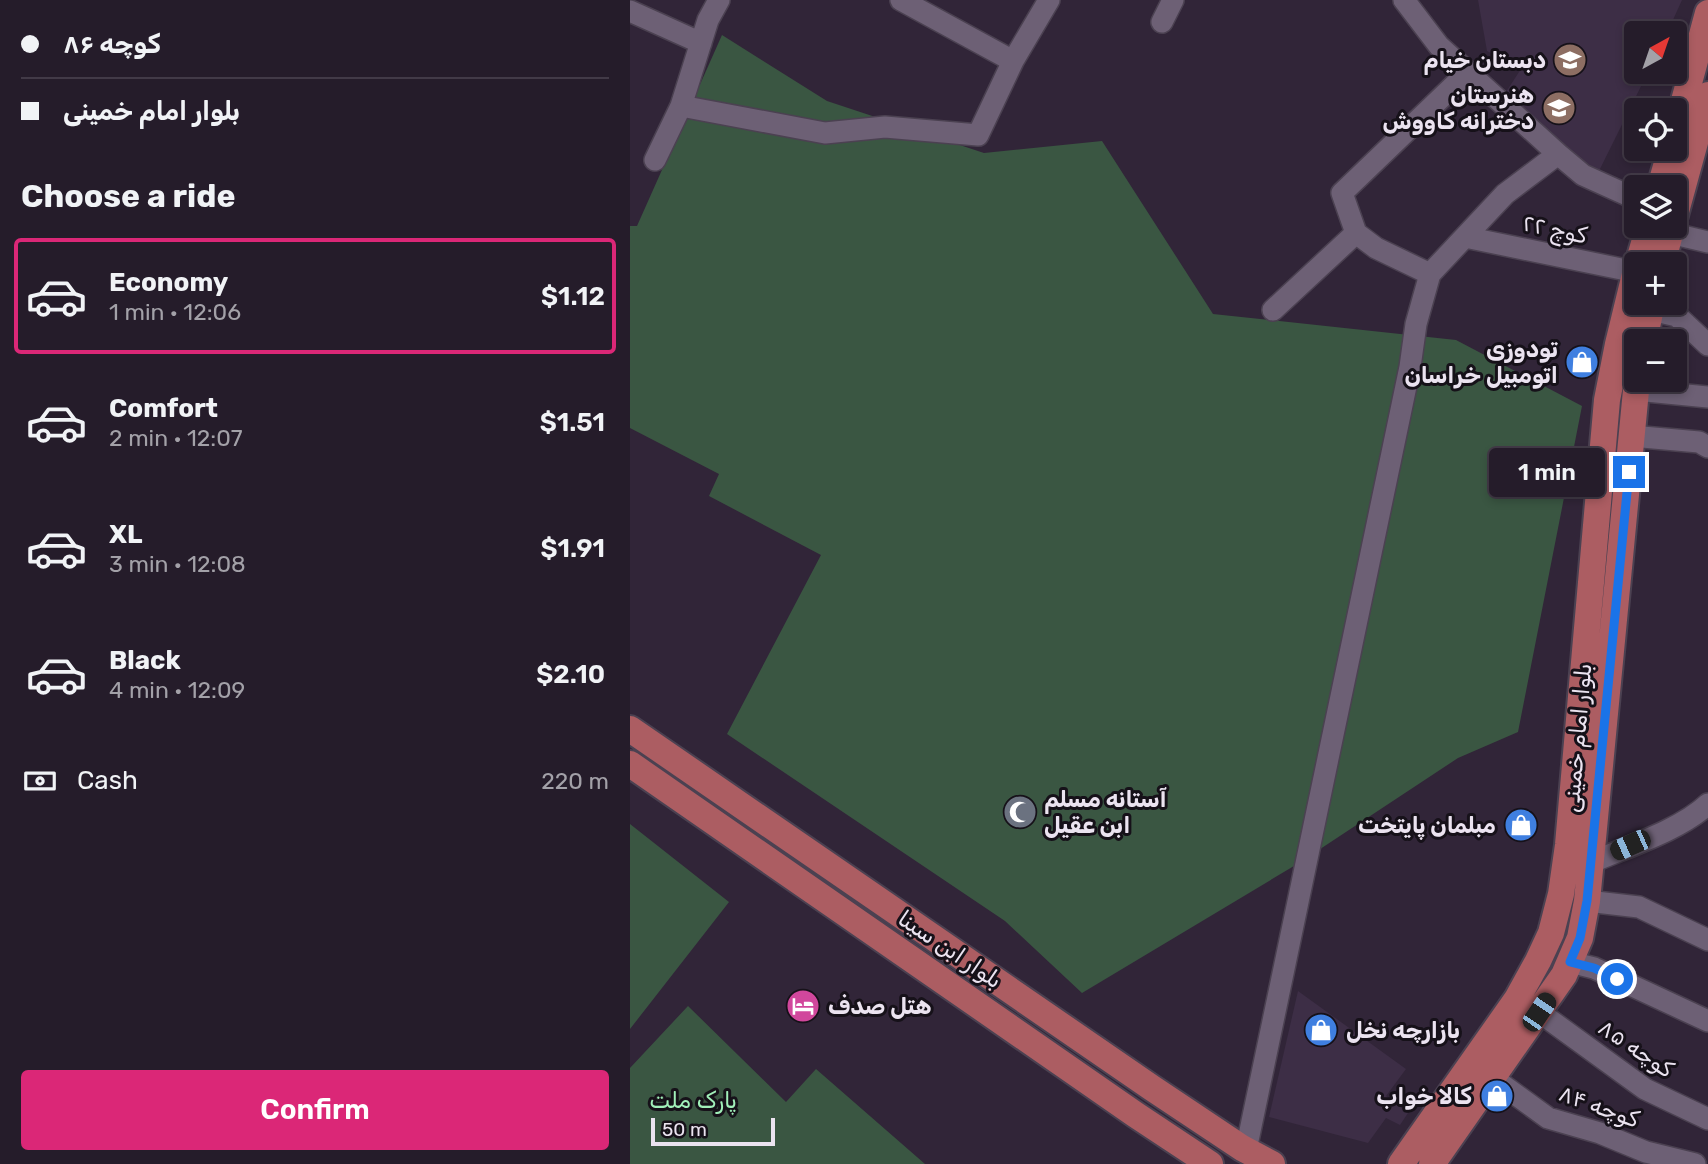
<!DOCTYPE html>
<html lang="en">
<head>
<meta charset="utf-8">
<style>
	:root { --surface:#251c2a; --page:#2d2532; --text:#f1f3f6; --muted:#a3a1a8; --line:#423a47; --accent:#db2777 }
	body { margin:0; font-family:Rubik,Cairo,sans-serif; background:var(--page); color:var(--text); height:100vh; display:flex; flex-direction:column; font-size:26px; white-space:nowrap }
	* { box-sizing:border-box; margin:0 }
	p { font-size:23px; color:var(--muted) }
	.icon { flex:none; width:38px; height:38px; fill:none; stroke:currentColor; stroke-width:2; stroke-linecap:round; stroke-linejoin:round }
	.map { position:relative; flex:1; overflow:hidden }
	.side { display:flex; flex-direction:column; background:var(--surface); width:630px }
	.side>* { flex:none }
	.banner { display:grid; align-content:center; height:154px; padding:0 21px; background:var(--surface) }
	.needle { width:46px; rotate:40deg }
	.tools { position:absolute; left:994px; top:21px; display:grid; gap:14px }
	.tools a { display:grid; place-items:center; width:63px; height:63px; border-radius:7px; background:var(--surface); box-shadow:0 4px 10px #0003,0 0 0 2px var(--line); font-size:35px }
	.scale { position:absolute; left:21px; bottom:18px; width:124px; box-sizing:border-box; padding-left:7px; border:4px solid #ebe3f0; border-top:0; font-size:19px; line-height:24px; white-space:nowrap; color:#ebe3f0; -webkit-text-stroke:5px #161119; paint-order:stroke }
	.end { position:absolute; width:32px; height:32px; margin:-16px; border:9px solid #1a73e8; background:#fff; box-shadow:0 0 0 4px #fff }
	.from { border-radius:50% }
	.bubble { position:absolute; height:49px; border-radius:7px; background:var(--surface); box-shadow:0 4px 10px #0003,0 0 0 2px var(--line); font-size:23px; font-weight:600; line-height:49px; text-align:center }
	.car { position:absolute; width:21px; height:42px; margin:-21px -10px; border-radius:9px; box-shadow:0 0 5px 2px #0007; background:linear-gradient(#222 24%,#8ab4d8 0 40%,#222 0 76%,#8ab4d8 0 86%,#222 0) }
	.banner b { display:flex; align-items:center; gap:24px; height:66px; font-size:26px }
	.banner b+b { border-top:2px solid var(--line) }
	.banner i { width:18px; height:18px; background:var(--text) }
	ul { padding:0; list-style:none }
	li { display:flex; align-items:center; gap:21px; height:116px; margin:0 14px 10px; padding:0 7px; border:4px solid transparent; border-radius:7px }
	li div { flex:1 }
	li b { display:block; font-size:26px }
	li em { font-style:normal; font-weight:600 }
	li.on { border-color:var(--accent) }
	li>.icon { width:63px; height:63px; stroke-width:1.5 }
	h2 { padding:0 21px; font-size:32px; line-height:84px }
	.pay { display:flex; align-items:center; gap:18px; height:77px; padding:0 21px; font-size:26px }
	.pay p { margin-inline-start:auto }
	.button { display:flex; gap:14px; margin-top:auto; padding:14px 21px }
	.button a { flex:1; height:80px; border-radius:7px; background:var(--accent); color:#fff; font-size:28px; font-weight:600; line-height:80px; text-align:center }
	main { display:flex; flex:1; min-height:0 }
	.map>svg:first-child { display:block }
</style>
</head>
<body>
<main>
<section class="side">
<div class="banner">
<b><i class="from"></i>کوچه ۸۶</b>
<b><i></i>بلوار امام خمینی</b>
</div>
<h2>Choose a ride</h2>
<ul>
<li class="on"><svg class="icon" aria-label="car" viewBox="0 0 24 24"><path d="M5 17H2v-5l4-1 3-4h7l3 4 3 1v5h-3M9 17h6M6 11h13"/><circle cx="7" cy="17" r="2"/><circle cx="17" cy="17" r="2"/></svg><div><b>Economy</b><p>1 min · 12:06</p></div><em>$1.12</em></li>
<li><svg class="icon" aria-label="car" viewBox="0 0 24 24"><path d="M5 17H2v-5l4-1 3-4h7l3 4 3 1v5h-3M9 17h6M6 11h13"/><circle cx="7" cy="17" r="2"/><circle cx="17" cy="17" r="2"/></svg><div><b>Comfort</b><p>2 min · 12:07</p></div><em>$1.51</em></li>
<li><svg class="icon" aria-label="car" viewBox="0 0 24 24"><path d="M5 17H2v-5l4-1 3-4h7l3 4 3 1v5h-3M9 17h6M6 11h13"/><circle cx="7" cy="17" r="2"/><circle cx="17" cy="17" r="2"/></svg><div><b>XL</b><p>3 min · 12:08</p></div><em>$1.91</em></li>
<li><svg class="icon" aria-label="car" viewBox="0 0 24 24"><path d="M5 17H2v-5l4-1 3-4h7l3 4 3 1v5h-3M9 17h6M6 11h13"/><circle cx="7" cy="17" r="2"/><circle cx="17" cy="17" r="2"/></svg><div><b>Black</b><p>4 min · 12:09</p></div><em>$2.10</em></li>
</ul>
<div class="pay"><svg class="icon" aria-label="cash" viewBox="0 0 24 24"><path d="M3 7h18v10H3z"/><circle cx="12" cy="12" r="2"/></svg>Cash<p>220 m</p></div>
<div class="button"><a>Confirm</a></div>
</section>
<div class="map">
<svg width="1078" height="1164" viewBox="0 0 1078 1164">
	<rect width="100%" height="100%" fill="#312538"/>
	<path fill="#3d2e46" d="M 848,0 L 1052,0 L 1037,33 L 1006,33 L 1006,72 L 1018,72 L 969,171 L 934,148 L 874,95 L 891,69 L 857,51 Z
		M 668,991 L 776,1069 L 756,1096 L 778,1113 L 770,1125 L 756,1118 L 738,1143 L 639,1117 Z"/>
	<path fill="#3a5642" d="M 92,35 L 197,101 L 354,153 L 472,141 L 583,314 L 826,340 L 952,406 L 888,732 L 828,758 L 669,863 L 452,993 L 375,921 L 97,734 L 191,555 L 79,496 L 89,474 L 0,428 L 0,226 L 7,226 Z
		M 0,824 L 99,902 L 0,1029 Z
		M 58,1006 L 156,1102 L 186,1069 L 295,1164 L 0,1164 L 0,1068 Z"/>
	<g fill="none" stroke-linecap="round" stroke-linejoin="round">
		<defs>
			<path id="minor" d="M 271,0 L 383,61
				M 774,0 L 809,46 L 928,154 L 953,175 L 1006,199
				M 0,11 L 71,43
				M 532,22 L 543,0
				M 51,106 L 195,133 L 255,127 L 348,135 L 383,61 L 419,0
				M 25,160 L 51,106 L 78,20 L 89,0
				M 726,233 L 712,193 L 838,72
				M 1040,233 L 1078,242
				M 835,237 L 1006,272
				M 643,310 L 726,233 L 746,248 L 800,274 L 875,194 L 928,154
				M 1021,310 L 1047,316 L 1078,345
				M 1006,390 L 1078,397
				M 1001,436 L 1069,442 L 1078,447
				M 960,863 C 996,847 1049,831 1078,804
				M 957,901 L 1009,907 L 1078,940
				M 940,962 L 964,968 L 1078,1021
				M 909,1012 L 1015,1089 L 1078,1119
				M 863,1078 L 918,1118 L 970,1133 L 1016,1152 L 1065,1164
				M 616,1150 L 780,367 L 786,324 L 800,274"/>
			<path id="major" d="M 1045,134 L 1078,13
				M 1030,187 L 1041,149
				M 1045,215 L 1078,95
				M 1008,264 L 1019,226
				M 1032,264 L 1042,226
				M 1014,341 L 1022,303
				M 0,729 L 522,1088 L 612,1148 L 642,1164
				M 0,764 L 506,1115 L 580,1164
				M 771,1164 L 887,999 L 908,961 L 921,933 L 931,894 L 938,845 L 977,400 L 988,344 L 1006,270
				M 802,1164 L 934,975 L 950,938 L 957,901 L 1007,380"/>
		</defs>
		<use href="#minor" stroke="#4b4151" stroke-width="24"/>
		<use href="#major" stroke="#4b4151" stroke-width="30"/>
		<use href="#minor" stroke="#6d6075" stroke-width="21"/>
		<use href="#major" stroke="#ac5d62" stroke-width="26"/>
	</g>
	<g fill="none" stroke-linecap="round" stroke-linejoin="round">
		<path stroke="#1a73e8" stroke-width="9" d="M 987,979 L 964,968 L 940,962 L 950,938 L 957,901 L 999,472"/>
	</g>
	<defs>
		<symbol id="school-disc" viewBox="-11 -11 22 22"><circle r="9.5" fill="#8d6e63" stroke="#161119"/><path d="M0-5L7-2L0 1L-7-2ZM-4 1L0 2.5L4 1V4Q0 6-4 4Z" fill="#fff"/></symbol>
		<symbol id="university-disc" viewBox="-11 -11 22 22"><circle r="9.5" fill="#8d6e63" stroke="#161119"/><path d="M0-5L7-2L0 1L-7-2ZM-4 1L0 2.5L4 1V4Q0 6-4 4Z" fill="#fff"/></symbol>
		<symbol id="shop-disc" viewBox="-11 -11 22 22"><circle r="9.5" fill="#3f7fe0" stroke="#161119"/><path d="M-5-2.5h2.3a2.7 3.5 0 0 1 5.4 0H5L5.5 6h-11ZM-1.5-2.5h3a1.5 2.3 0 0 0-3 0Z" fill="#fff"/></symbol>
		<symbol id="mosque-disc" viewBox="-11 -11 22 22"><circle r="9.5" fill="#6b7280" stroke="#161119"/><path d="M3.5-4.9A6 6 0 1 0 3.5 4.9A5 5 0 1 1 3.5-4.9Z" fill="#fff"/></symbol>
		<symbol id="hotel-disc" viewBox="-11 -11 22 22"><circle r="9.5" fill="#d1479c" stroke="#161119"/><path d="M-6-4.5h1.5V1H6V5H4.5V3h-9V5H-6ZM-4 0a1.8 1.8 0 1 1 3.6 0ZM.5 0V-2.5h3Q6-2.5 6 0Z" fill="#fff"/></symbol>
	</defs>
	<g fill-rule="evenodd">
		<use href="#school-disc" x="921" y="41" width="38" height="38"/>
		<use href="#university-disc" x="910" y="89" width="38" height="38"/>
		<use href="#shop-disc" x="933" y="343" width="38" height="38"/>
		<use href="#mosque-disc" x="371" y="793" width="38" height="38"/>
		<use href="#shop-disc" x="872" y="806" width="38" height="38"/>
		<use href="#hotel-disc" x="154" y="987" width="38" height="38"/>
		<use href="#shop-disc" x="672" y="1011" width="38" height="38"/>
		<use href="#shop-disc" x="848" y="1077" width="38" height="38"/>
	</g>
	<g text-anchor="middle" stroke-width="6" stroke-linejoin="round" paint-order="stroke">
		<g font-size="23" font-weight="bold" fill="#ebe3f0" stroke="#161119" text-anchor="end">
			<text x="916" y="68">دبستان خیام</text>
			<text x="904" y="103">هنرستان<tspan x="904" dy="26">دخترانه کاووش</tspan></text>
			<text x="928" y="357">تودوزی<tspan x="928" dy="26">اتومبیل خراسان</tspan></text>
			<text x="414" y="807" text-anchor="start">آستانه مسلم<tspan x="414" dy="26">ابن عقیل</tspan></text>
			<text x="866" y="833">مبلمان پایتخت</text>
			<text x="198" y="1014" text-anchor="start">هتل صدف</text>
			<text x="716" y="1038" text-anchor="start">بازارچه نخل</text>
			<text x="842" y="1104">کالا خواب</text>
		</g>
		<g font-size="23" fill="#ebe3f0" stroke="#161119">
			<text transform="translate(925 229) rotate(12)" y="8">کوچ ۲۲</text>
			<text transform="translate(947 738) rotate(-85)" y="8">بلوار امام خمینی</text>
			<text transform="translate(320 949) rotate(34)" y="8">بلوار ابن سینا</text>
			<text transform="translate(1006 1048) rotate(34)" y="8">کوچه ۸۵</text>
			<text transform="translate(969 1106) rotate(20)" y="8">کوچه ۸۴</text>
		</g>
		<g font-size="23" fill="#a1f0b9" stroke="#161119">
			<text x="63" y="1108">پارک ملت</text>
		</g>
	</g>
</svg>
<div class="tools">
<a><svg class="needle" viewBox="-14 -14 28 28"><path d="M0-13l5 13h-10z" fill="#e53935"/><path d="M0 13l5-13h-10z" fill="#a3a1a8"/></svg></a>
<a><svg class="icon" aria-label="locate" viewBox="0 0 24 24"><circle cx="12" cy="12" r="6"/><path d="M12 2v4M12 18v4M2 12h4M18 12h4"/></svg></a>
<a><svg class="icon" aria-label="layers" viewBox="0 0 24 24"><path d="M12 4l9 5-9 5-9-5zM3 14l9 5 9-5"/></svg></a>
<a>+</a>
<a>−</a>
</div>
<div class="scale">50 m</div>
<i class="end from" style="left:987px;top:979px"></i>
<i class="end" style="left:999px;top:472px"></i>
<div class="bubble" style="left:859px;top:448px;width:116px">1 min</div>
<i class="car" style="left:1000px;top:845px;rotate:246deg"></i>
<i class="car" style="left:909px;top:1012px;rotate:34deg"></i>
</div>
</main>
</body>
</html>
